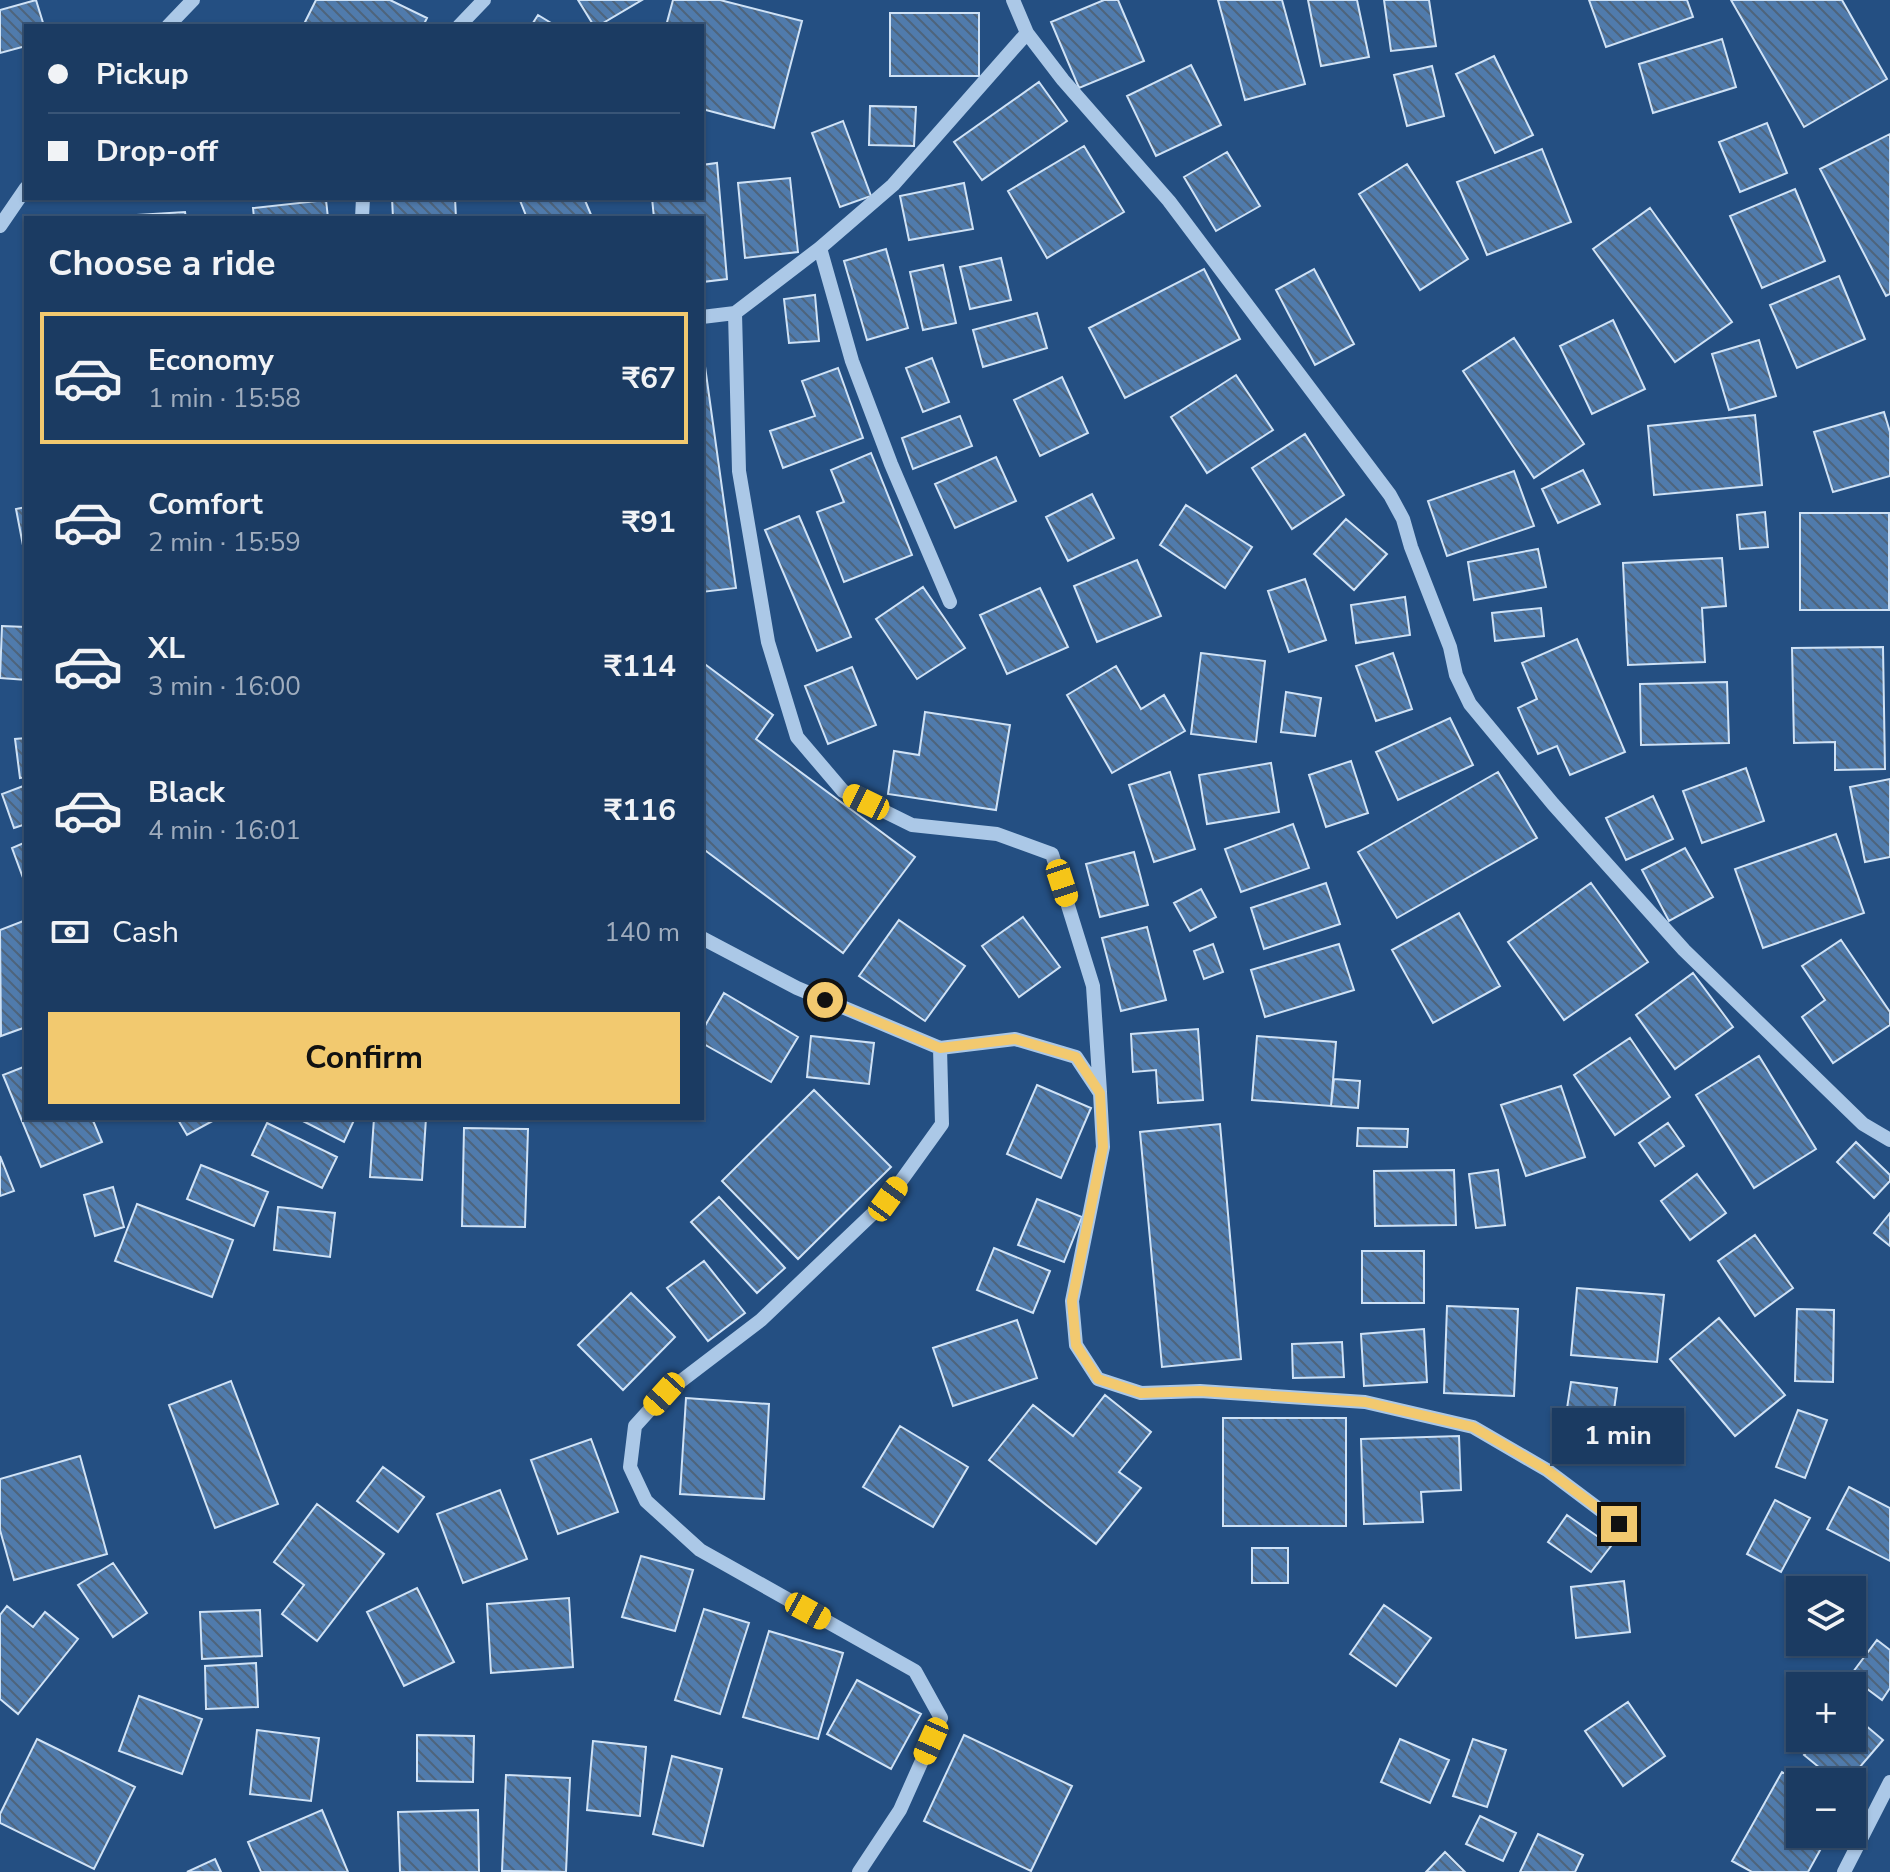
<!DOCTYPE html>
<html lang="en">
<head>
<meta charset="utf-8">
<style>
	:root { --surface:#1b3b62; --page:#28466b; --text:#f1f3f6; --muted:#a0adbe; --line:#395577; --accent:#f2c96f }
	body { margin:0; font-family:"Nunito Sans",sans-serif; background:var(--page); color:var(--text); height:100vh; display:flex; flex-direction:column; font-size:30px; white-space:nowrap }
	* { box-sizing:border-box; margin:0 }
	p { font-size:26px; color:var(--muted) }
	.icon { flex:none; width:44px; height:44px; fill:none; stroke:currentColor; stroke-width:2; stroke-linecap:round; stroke-linejoin:round }
	.map { position:relative; flex:1; overflow:hidden }
	.details { position:absolute; left:24px; top:216px; width:680px; height:904px; display:flex; flex-direction:column; background:var(--surface); border-radius:0px; box-shadow:0 2px 6px #0004,0 0 0 2px var(--line) }
	.details>* { flex:none }
	.hud { position:absolute; left:24px; top:24px; width:680px; height:176px; border-radius:0px; box-shadow:0 2px 6px #0004,0 0 0 2px var(--line); display:grid; align-content:center; height:176px; padding:0 24px; background:var(--surface) }
	.fabs { position:absolute; left:1786px; top:1576px; display:grid; gap:16px }
	.fabs a { display:grid; place-items:center; width:80px; height:80px; border-radius:0px; background:var(--surface); box-shadow:0 2px 6px #0004,0 0 0 2px var(--line); font-size:40px }
	.end { position:absolute; width:36px; height:36px; margin:-18px; border:10px solid #f2c96f; background:#111; box-shadow:0 0 0 4px #111 }
	.from { border-radius:50% }
	.bubble { position:absolute; height:56px; border-radius:0px; background:var(--surface); box-shadow:0 2px 6px #0004,0 0 0 2px var(--line); font-size:26px; font-weight:700; line-height:56px; text-align:center }
	.car { position:absolute; width:24px; height:48px; margin:-24px -12px; border-radius:10px; box-shadow:0 0 6px 2px #0007; background:linear-gradient(#f5c518 24%,#345 0 40%,#f5c518 0 76%,#345 0 86%,#f5c518 0) }
	.hud b { display:flex; align-items:center; gap:28px; height:76px; font-size:30px }
	.hud b+b { border-top:2px solid var(--line) }
	.hud i { width:20px; height:20px; background:var(--text) }
	ul { padding:0; list-style:none }
	li { display:flex; align-items:center; gap:24px; height:132px; margin:0 16px 12px; padding:0 8px; border:4px solid transparent; border-radius:0px }
	li div { flex:1 }
	li b { display:block; font-size:30px }
	li em { font-style:normal; font-weight:700 }
	li.active { border-color:var(--accent) }
	li>.icon { width:72px; height:72px; stroke-width:1.5 }
	h2 { padding:0 24px; font-size:36px; line-height:96px }
	.pay { display:flex; align-items:center; gap:20px; height:88px; padding:0 24px; font-size:30px }
	.pay p { margin-inline-start:auto }
	.action { display:flex; gap:16px; margin-top:auto; padding:16px 24px }
	.action a { flex:1; height:92px; border-radius:0px; background:var(--accent); color:#111; font-size:32px; font-weight:700; line-height:92px; text-align:center }
	.map>svg:first-child { display:block }
</style>
</head>
<body>
<div class="map">
<svg width="1890" height="1872" viewBox="0 0 1890 1872">
	<defs>
		<pattern id="building-back-hatch" width="6" height="6" patternUnits="userSpaceOnUse" patternTransform="scale(2)"><rect width="6" height="6" fill="#507bac"/><path d="M-1 5l2 2M0 0l6 6M5-1l2 2" fill="none" stroke="#4e647c"/></pattern>
	</defs>
	<rect width="100%" height="100%" fill="#244f82"/>
	<path fill="url(#building-back-hatch)" stroke="#cfe2f6" stroke-width="2" d="M 36,0 L 44,26 L 26,26 L 26,46 L 0,53 L 0,10 Z
		M 316,0 L 390,0 L 427,18 L 423,26 L 303,26 Z
		M 578,0 L 642,0 L 598,26 L 594,26 Z
		M 673,0 L 720,0 L 802,21 L 774,128 L 702,109 L 702,26 L 666,26 Z
		M 1104,0 L 1118,0 L 1144,61 L 1079,88 L 1051,22 Z
		M 1218,0 L 1282,0 L 1305,84 L 1245,100 Z
		M 1308,0 L 1357,0 L 1369,57 L 1321,66 Z
		M 1384,0 L 1429,0 L 1436,46 L 1391,51 Z
		M 1589,0 L 1687,0 L 1693,17 L 1606,47 Z
		M 1731,0 L 1842,0 L 1887,79 L 1804,127 Z
		M 890,13 L 979,13 L 979,76 L 890,76 Z
		M 538,15 L 556,26 L 531,26 Z
		M 1722,39 L 1736,87 L 1653,113 L 1639,64 Z
		M 1494,56 L 1533,135 L 1495,153 L 1456,74 Z
		M 1191,65 L 1221,125 L 1156,156 L 1127,96 Z
		M 1432,66 L 1444,116 L 1407,126 L 1394,75 Z
		M 1039,82 L 1067,121 L 982,180 L 954,142 Z
		M 870,106 L 916,107 L 914,146 L 869,145 Z
		M 843,121 L 871,196 L 840,207 L 812,133 Z
		M 1767,123 L 1787,173 L 1740,192 L 1719,142 Z
		M 1890,134 L 1890,294 L 1886,296 L 1820,169 Z
		M 1084,146 L 1124,212 L 1047,258 L 1008,191 Z
		M 1542,149 L 1571,222 L 1487,255 L 1457,182 Z
		M 1227,152 L 1260,206 L 1216,231 L 1184,177 Z
		M 717,163 L 727,279 L 702,282 L 702,218 L 654,218 L 652,198 L 702,198 L 702,165 Z
		M 1407,164 L 1468,259 L 1420,290 L 1359,194 Z
		M 790,178 L 798,252 L 745,258 L 738,183 Z
		M 964,183 L 973,229 L 909,240 L 900,196 Z
		M 1795,189 L 1825,261 L 1762,288 L 1730,216 Z
		M 392,198 L 455,198 L 456,218 L 393,218 Z
		M 519,198 L 584,198 L 592,217 L 527,218 Z
		M 326,200 L 328,218 L 254,218 L 253,208 Z
		M 1650,208 L 1732,322 L 1675,362 L 1593,249 Z
		M 185,212 L 186,218 L 121,218 L 121,216 Z
		M 886,249 L 908,328 L 867,340 L 844,261 Z
		M 1001,258 L 1011,300 L 970,309 L 960,267 Z
		M 943,265 L 956,323 L 923,330 L 910,272 Z
		M 1204,269 L 1240,339 L 1125,398 L 1089,328 Z
		M 1314,269 L 1354,344 L 1315,365 L 1276,290 Z
		M 1839,276 L 1865,339 L 1797,368 L 1770,305 Z
		M 815,295 L 819,341 L 789,343 L 784,299 Z
		M 1037,313 L 1047,348 L 983,367 L 973,330 Z
		M 1613,320 L 1645,389 L 1592,414 L 1560,346 Z
		M 1514,338 L 1584,444 L 1534,478 L 1463,371 Z
		M 1759,340 L 1776,396 L 1729,410 L 1712,354 Z
		M 702,345 L 736,588 L 702,592 Z
		M 932,358 L 949,402 L 923,412 L 906,368 Z
		M 838,368 L 863,438 L 783,468 L 770,431 L 815,416 L 802,381 Z
		M 1236,375 L 1273,430 L 1207,473 L 1171,417 Z
		M 1062,377 L 1088,433 L 1040,456 L 1014,400 Z
		M 1884,412 L 1890,432 L 1890,476 L 1833,492 L 1814,432 Z
		M 1755,415 L 1762,485 L 1654,495 L 1648,426 Z
		M 960,416 L 972,446 L 913,469 L 902,438 Z
		M 1305,434 L 1344,495 L 1292,529 L 1252,468 Z
		M 871,453 L 912,555 L 844,582 L 817,512 L 844,502 L 831,470 Z
		M 996,457 L 1016,501 L 955,528 L 935,484 Z
		M 1583,470 L 1600,504 L 1558,523 L 1542,489 Z
		M 1514,471 L 1534,526 L 1447,556 L 1428,501 Z
		M 1092,494 L 1114,538 L 1068,561 L 1046,517 Z
		M 1186,505 L 1252,547 L 1225,588 L 1160,545 Z
		M 26,507 L 26,561 L 16,509 Z
		M 1765,512 L 1768,547 L 1740,549 L 1737,515 Z
		M 1800,513 L 1889,513 L 1889,610 L 1800,610 Z
		M 799,516 L 851,637 L 817,651 L 765,530 Z
		M 1346,519 L 1387,554 L 1354,590 L 1314,554 Z
		M 1538,549 L 1546,587 L 1474,600 L 1468,562 Z
		M 1722,558 L 1726,606 L 1702,608 L 1705,662 L 1628,665 L 1623,563 Z
		M 1137,560 L 1161,616 L 1097,642 L 1074,586 Z
		M 1305,579 L 1326,640 L 1289,652 L 1268,591 Z
		M 923,587 L 965,648 L 917,679 L 876,619 Z
		M 1040,588 L 1068,647 L 1007,674 L 980,615 Z
		M 1405,597 L 1410,635 L 1356,643 L 1351,605 Z
		M 1541,608 L 1544,636 L 1495,641 L 1492,613 Z
		M 2,626 L 26,627 L 26,680 L 0,678 Z
		M 1577,639 L 1625,752 L 1570,775 L 1557,746 L 1538,754 L 1518,708 L 1537,699 L 1522,663 Z
		M 1883,647 L 1885,769 L 1835,770 L 1835,742 L 1794,743 L 1792,648 Z
		M 1201,653 L 1265,661 L 1256,742 L 1191,734 Z
		M 1393,653 L 1412,709 L 1376,721 L 1356,666 Z
		M 702,662 L 773,715 L 756,739 L 915,857 L 843,953 L 702,848 Z
		M 1116,666 L 1141,709 L 1164,695 L 1185,731 L 1112,773 L 1067,695 Z
		M 852,667 L 876,725 L 828,744 L 805,686 Z
		M 1727,682 L 1729,743 L 1641,745 L 1640,684 Z
		M 1286,692 L 1321,698 L 1315,736 L 1281,732 Z
		M 925,712 L 1010,725 L 996,810 L 888,794 L 894,751 L 919,755 Z
		M 1450,718 L 1473,765 L 1398,800 L 1376,752 Z
		M 26,738 L 26,777 L 20,778 L 15,739 Z
		M 1351,761 L 1368,813 L 1326,827 L 1309,775 Z
		M 1271,763 L 1279,812 L 1207,824 L 1199,775 Z
		M 1746,768 L 1764,821 L 1702,843 L 1683,791 Z
		M 1170,772 L 1195,849 L 1154,862 L 1129,785 Z
		M 1498,772 L 1537,838 L 1397,918 L 1358,852 Z
		M 1890,779 L 1890,857 L 1865,862 L 1850,787 Z
		M 26,785 L 26,824 L 14,828 L 2,794 Z
		M 1653,796 L 1673,839 L 1626,860 L 1606,818 Z
		M 1293,824 L 1309,868 L 1241,892 L 1225,849 Z
		M 1836,834 L 1864,913 L 1763,948 L 1735,869 Z
		M 26,842 L 26,886 L 12,848 Z
		M 1685,848 L 1713,897 L 1669,921 L 1642,870 Z
		M 1134,852 L 1148,905 L 1100,917 L 1086,864 Z
		M 1326,883 L 1340,924 L 1264,949 L 1251,908 Z
		M 1591,883 L 1648,962 L 1564,1020 L 1508,942 Z
		M 1201,889 L 1216,917 L 1190,931 L 1174,903 Z
		M 1459,913 L 1500,986 L 1433,1023 L 1392,950 Z
		M 1023,917 L 1060,967 L 1019,997 L 982,946 Z
		M 26,920 L 26,1027 L 1,1036 L 0,930 Z
		M 899,920 L 965,966 L 925,1021 L 859,976 Z
		M 1147,927 L 1166,1000 L 1121,1011 L 1102,938 Z
		M 1841,940 L 1890,1012 L 1890,1025 L 1833,1063 L 1802,1017 L 1825,1000 L 1802,966 Z
		M 1213,944 L 1223,972 L 1204,979 L 1194,951 Z
		M 1339,944 L 1354,990 L 1265,1017 L 1251,970 Z
		M 1693,973 L 1733,1027 L 1675,1069 L 1636,1015 Z
		M 724,993 L 798,1037 L 771,1082 L 702,1043 L 702,1031 Z
		M 1198,1029 L 1203,1100 L 1158,1103 L 1156,1070 L 1133,1072 L 1131,1034 Z
		M 811,1036 L 874,1043 L 869,1084 L 807,1077 Z
		M 1257,1036 L 1336,1042 L 1331,1106 L 1252,1100 Z
		M 1630,1038 L 1670,1097 L 1615,1135 L 1574,1075 Z
		M 1759,1056 L 1816,1149 L 1754,1188 L 1696,1095 Z
		M 26,1066 L 26,1118 L 92,1118 L 102,1142 L 41,1167 L 3,1075 Z
		M 1334,1079 L 1360,1081 L 1358,1108 L 1331,1106 Z
		M 1037,1085 L 1091,1108 L 1061,1178 L 1007,1154 Z
		M 1561,1086 L 1585,1157 L 1526,1176 L 1501,1105 Z
		M 814,1090 L 891,1167 L 798,1259 L 722,1181 Z
		M 177,1118 L 218,1118 L 187,1135 Z
		M 297,1118 L 355,1118 L 344,1142 Z
		M 374,1118 L 426,1118 L 422,1180 L 370,1177 Z
		M 267,1123 L 337,1157 L 322,1188 L 252,1155 Z
		M 1668,1123 L 1684,1146 L 1655,1166 L 1639,1143 Z
		M 1220,1124 L 1241,1359 L 1162,1367 L 1140,1132 Z
		M 464,1128 L 528,1129 L 525,1227 L 462,1226 Z
		M 1358,1128 L 1408,1129 L 1407,1147 L 1357,1146 Z
		M 1856,1142 L 1890,1175 L 1890,1181 L 1874,1198 L 1837,1162 Z
		M 0,1156 L 14,1191 L 0,1196 Z
		M 201,1165 L 268,1192 L 254,1226 L 187,1199 Z
		M 1454,1170 L 1456,1225 L 1375,1226 L 1374,1171 Z
		M 1498,1170 L 1505,1225 L 1476,1228 L 1469,1174 Z
		M 1697,1174 L 1726,1213 L 1690,1240 L 1661,1201 Z
		M 113,1187 L 124,1227 L 95,1236 L 84,1195 Z
		M 719,1197 L 785,1268 L 757,1293 L 691,1222 Z
		M 1037,1199 L 1082,1217 L 1064,1262 L 1018,1245 Z
		M 137,1204 L 233,1240 L 212,1297 L 115,1261 Z
		M 278,1207 L 335,1213 L 330,1257 L 274,1250 Z
		M 1890,1213 L 1890,1246 L 1874,1233 Z
		M 1755,1235 L 1793,1288 L 1755,1316 L 1718,1261 Z
		M 994,1248 L 1050,1271 L 1033,1313 L 977,1290 Z
		M 1362,1251 L 1424,1251 L 1424,1303 L 1362,1303 Z
		M 704,1261 L 745,1313 L 708,1341 L 667,1288 Z
		M 1577,1288 L 1664,1295 L 1657,1362 L 1571,1355 Z
		M 631,1293 L 675,1337 L 623,1390 L 578,1345 Z
		M 1447,1306 L 1518,1309 L 1514,1396 L 1444,1393 Z
		M 1797,1309 L 1834,1310 L 1833,1382 L 1795,1381 Z
		M 1719,1318 L 1785,1395 L 1735,1436 L 1670,1359 Z
		M 1017,1320 L 1037,1378 L 953,1406 L 933,1348 Z
		M 1424,1329 L 1427,1382 L 1364,1386 L 1361,1334 Z
		M 1342,1342 L 1344,1377 L 1293,1378 L 1292,1344 Z
		M 231,1381 L 278,1504 L 215,1528 L 169,1405 Z
		M 1571,1382 L 1617,1388 L 1608,1454 L 1561,1448 Z
		M 1105,1395 L 1151,1432 L 1119,1472 L 1141,1488 L 1096,1544 L 989,1460 L 1033,1405 L 1073,1436 Z
		M 686,1398 L 769,1404 L 764,1499 L 680,1494 Z
		M 1798,1410 L 1827,1420 L 1805,1478 L 1776,1467 Z
		M 1223,1418 L 1346,1418 L 1346,1526 L 1223,1526 Z
		M 900,1426 L 968,1467 L 933,1527 L 863,1487 Z
		M 1459,1436 L 1461,1490 L 1421,1492 L 1423,1522 L 1364,1524 L 1361,1439 Z
		M 591,1439 L 618,1512 L 558,1534 L 531,1460 Z
		M 80,1456 L 107,1554 L 14,1580 L 0,1530 L 0,1479 Z
		M 383,1467 L 424,1497 L 398,1532 L 357,1501 Z
		M 1849,1487 L 1890,1508 L 1890,1561 L 1827,1529 Z
		M 500,1490 L 527,1559 L 463,1583 L 437,1514 Z
		M 1775,1500 L 1810,1518 L 1781,1572 L 1747,1554 Z
		M 317,1504 L 384,1554 L 317,1641 L 282,1614 L 304,1585 L 274,1562 Z
		M 1567,1515 L 1611,1546 L 1591,1572 L 1548,1542 Z
		M 1252,1548 L 1288,1548 L 1288,1583 L 1252,1583 Z
		M 641,1556 L 693,1570 L 675,1631 L 622,1617 Z
		M 113,1563 L 147,1613 L 113,1637 L 78,1585 Z
		M 1624,1581 L 1630,1632 L 1576,1638 L 1571,1587 Z
		M 417,1588 L 454,1662 L 404,1686 L 367,1612 Z
		M 569,1598 L 573,1667 L 491,1673 L 487,1604 Z
		M 1384,1605 L 1431,1638 L 1396,1686 L 1350,1654 Z
		M 7,1606 L 33,1627 L 45,1612 L 78,1639 L 18,1714 L 0,1699 L 0,1615 Z
		M 704,1609 L 749,1623 L 720,1714 L 675,1700 Z
		M 260,1610 L 262,1656 L 202,1659 L 200,1612 Z
		M 769,1631 L 843,1653 L 818,1739 L 743,1717 Z
		M 1877,1640 L 1890,1650 L 1890,1688 L 1882,1700 L 1850,1676 Z
		M 256,1663 L 258,1707 L 206,1709 L 205,1666 Z
		M 857,1680 L 921,1714 L 891,1769 L 827,1734 Z
		M 139,1696 L 202,1719 L 182,1774 L 119,1751 Z
		M 1628,1702 L 1665,1756 L 1623,1786 L 1585,1731 Z
		M 1852,1714 L 1883,1740 L 1847,1782 L 1837,1782 L 1804,1755 L 1819,1738 L 1852,1738 Z
		M 257,1730 L 319,1738 L 311,1801 L 250,1794 Z
		M 417,1735 L 474,1736 L 473,1782 L 417,1781 Z
		M 964,1735 L 1072,1786 L 1031,1871 L 924,1821 Z
		M 37,1739 L 135,1787 L 94,1869 L 0,1823 L 0,1814 Z
		M 1400,1739 L 1449,1760 L 1430,1803 L 1381,1782 Z
		M 1473,1739 L 1506,1750 L 1487,1807 L 1453,1796 Z
		M 593,1741 L 646,1747 L 640,1816 L 587,1810 Z
		M 672,1756 L 722,1769 L 703,1846 L 653,1834 Z
		M 1782,1772 L 1800,1782 L 1800,1834 L 1829,1834 L 1808,1872 L 1752,1872 L 1732,1861 Z
		M 506,1775 L 570,1778 L 566,1872 L 502,1871 Z
		M 322,1810 L 348,1872 L 261,1872 L 248,1842 Z
		M 478,1810 L 479,1872 L 400,1872 L 398,1812 Z
		M 1480,1816 L 1516,1833 L 1503,1861 L 1466,1844 Z
		M 1538,1834 L 1583,1855 L 1575,1872 L 1520,1872 Z
		M 1445,1852 L 1465,1872 L 1426,1872 Z
		M 215,1859 L 221,1872 L 187,1872 Z"/>
	<g fill="none" stroke-linecap="round" stroke-linejoin="round">
		<path stroke="#abc8e7" stroke-width="14" d="M 1013,0 L 1027,33 L 1063,80 L 1169,201 L 1390,495 L 1403,519 L 1411,547 L 1450,647 L 1456,675 L 1470,704 L 1553,804 L 1684,950 L 1863,1124 L 1890,1140
			M 168,26 L 193,0
			M 459,26 L 484,0
			M 362,218 L 363,198
			M 0,226 L 26,188
			M 820,248 L 852,361 L 891,464 L 950,602
			M 735,313 L 739,471 L 768,642 L 797,737 L 843,791 L 912,825 L 997,834 L 1052,854 L 1093,986 L 1100,1092
			M 702,317 L 735,313 L 820,248 L 893,185 L 1027,33
			M 702,938 L 797,988 L 940,1048 L 1015,1039 L 1076,1057 L 1100,1093 L 1103,1147 L 1072,1301 L 1076,1345 L 1098,1379 L 1141,1393 L 1200,1391 L 1365,1402 L 1473,1427 L 1547,1470 L 1619,1524
			M 859,1872 L 900,1810 L 941,1718 L 915,1671 L 700,1550 L 646,1501 L 630,1467 L 635,1426 L 664,1394 L 761,1320 L 888,1199 L 942,1124 L 940,1048
			M 1844,1872 L 1890,1782"/>
	</g>
	<g fill="none" stroke-linecap="round" stroke-linejoin="round">
		<path stroke="#f2c96f" stroke-width="10" d="M 825,1000 L 940,1048 L 1015,1039 L 1076,1057 L 1100,1093 L 1103,1147 L 1072,1301 L 1076,1345 L 1098,1379 L 1141,1393 L 1200,1391 L 1365,1402 L 1473,1427 L 1547,1470 L 1619,1524"/>
	</g>
</svg>
<div class="fabs">
<a><svg class="icon" aria-label="layers" viewBox="0 0 24 24"><path d="M12 4l9 5-9 5-9-5zM3 14l9 5 9-5"/></svg></a>
<a>+</a>
<a>−</a>
</div>
<i class="end from" style="left:825px;top:1000px"></i>
<i class="end" style="left:1619px;top:1524px"></i>
<div class="bubble" style="left:1552px;top:1408px;width:132px">1 min</div>
<i class="car" style="left:866px;top:802px;rotate:296deg"></i>
<i class="car" style="left:1062px;top:883px;rotate:162deg"></i>
<i class="car" style="left:888px;top:1199px;rotate:36deg"></i>
<i class="car" style="left:664px;top:1394px;rotate:222deg"></i>
<i class="car" style="left:808px;top:1611px;rotate:119deg"></i>
<i class="car" style="left:931px;top:1741px;rotate:204deg"></i>
<div class="hud">
<b><i class="from"></i>Pickup</b>
<b><i></i>Drop-off</b>
</div>
<section class="details">
<h2>Choose a ride</h2>
<ul>
<li class="active"><svg class="icon" aria-label="car" viewBox="0 0 24 24"><path d="M5 17H2v-5l4-1 3-4h7l3 4 3 1v5h-3M9 17h6M6 11h13"/><circle cx="7" cy="17" r="2"/><circle cx="17" cy="17" r="2"/></svg><div><b>Economy</b><p>1 min · 15:58</p></div><em>₹67</em></li>
<li><svg class="icon" aria-label="car" viewBox="0 0 24 24"><path d="M5 17H2v-5l4-1 3-4h7l3 4 3 1v5h-3M9 17h6M6 11h13"/><circle cx="7" cy="17" r="2"/><circle cx="17" cy="17" r="2"/></svg><div><b>Comfort</b><p>2 min · 15:59</p></div><em>₹91</em></li>
<li><svg class="icon" aria-label="car" viewBox="0 0 24 24"><path d="M5 17H2v-5l4-1 3-4h7l3 4 3 1v5h-3M9 17h6M6 11h13"/><circle cx="7" cy="17" r="2"/><circle cx="17" cy="17" r="2"/></svg><div><b>XL</b><p>3 min · 16:00</p></div><em>₹114</em></li>
<li><svg class="icon" aria-label="car" viewBox="0 0 24 24"><path d="M5 17H2v-5l4-1 3-4h7l3 4 3 1v5h-3M9 17h6M6 11h13"/><circle cx="7" cy="17" r="2"/><circle cx="17" cy="17" r="2"/></svg><div><b>Black</b><p>4 min · 16:01</p></div><em>₹116</em></li>
</ul>
<div class="pay"><svg class="icon" aria-label="cash" viewBox="0 0 24 24"><path d="M3 7h18v10H3z"/><circle cx="12" cy="12" r="2"/></svg>Cash<p>140 m</p></div>
<div class="action"><a>Confirm</a></div>
</section>
</div>
</body>
</html>
